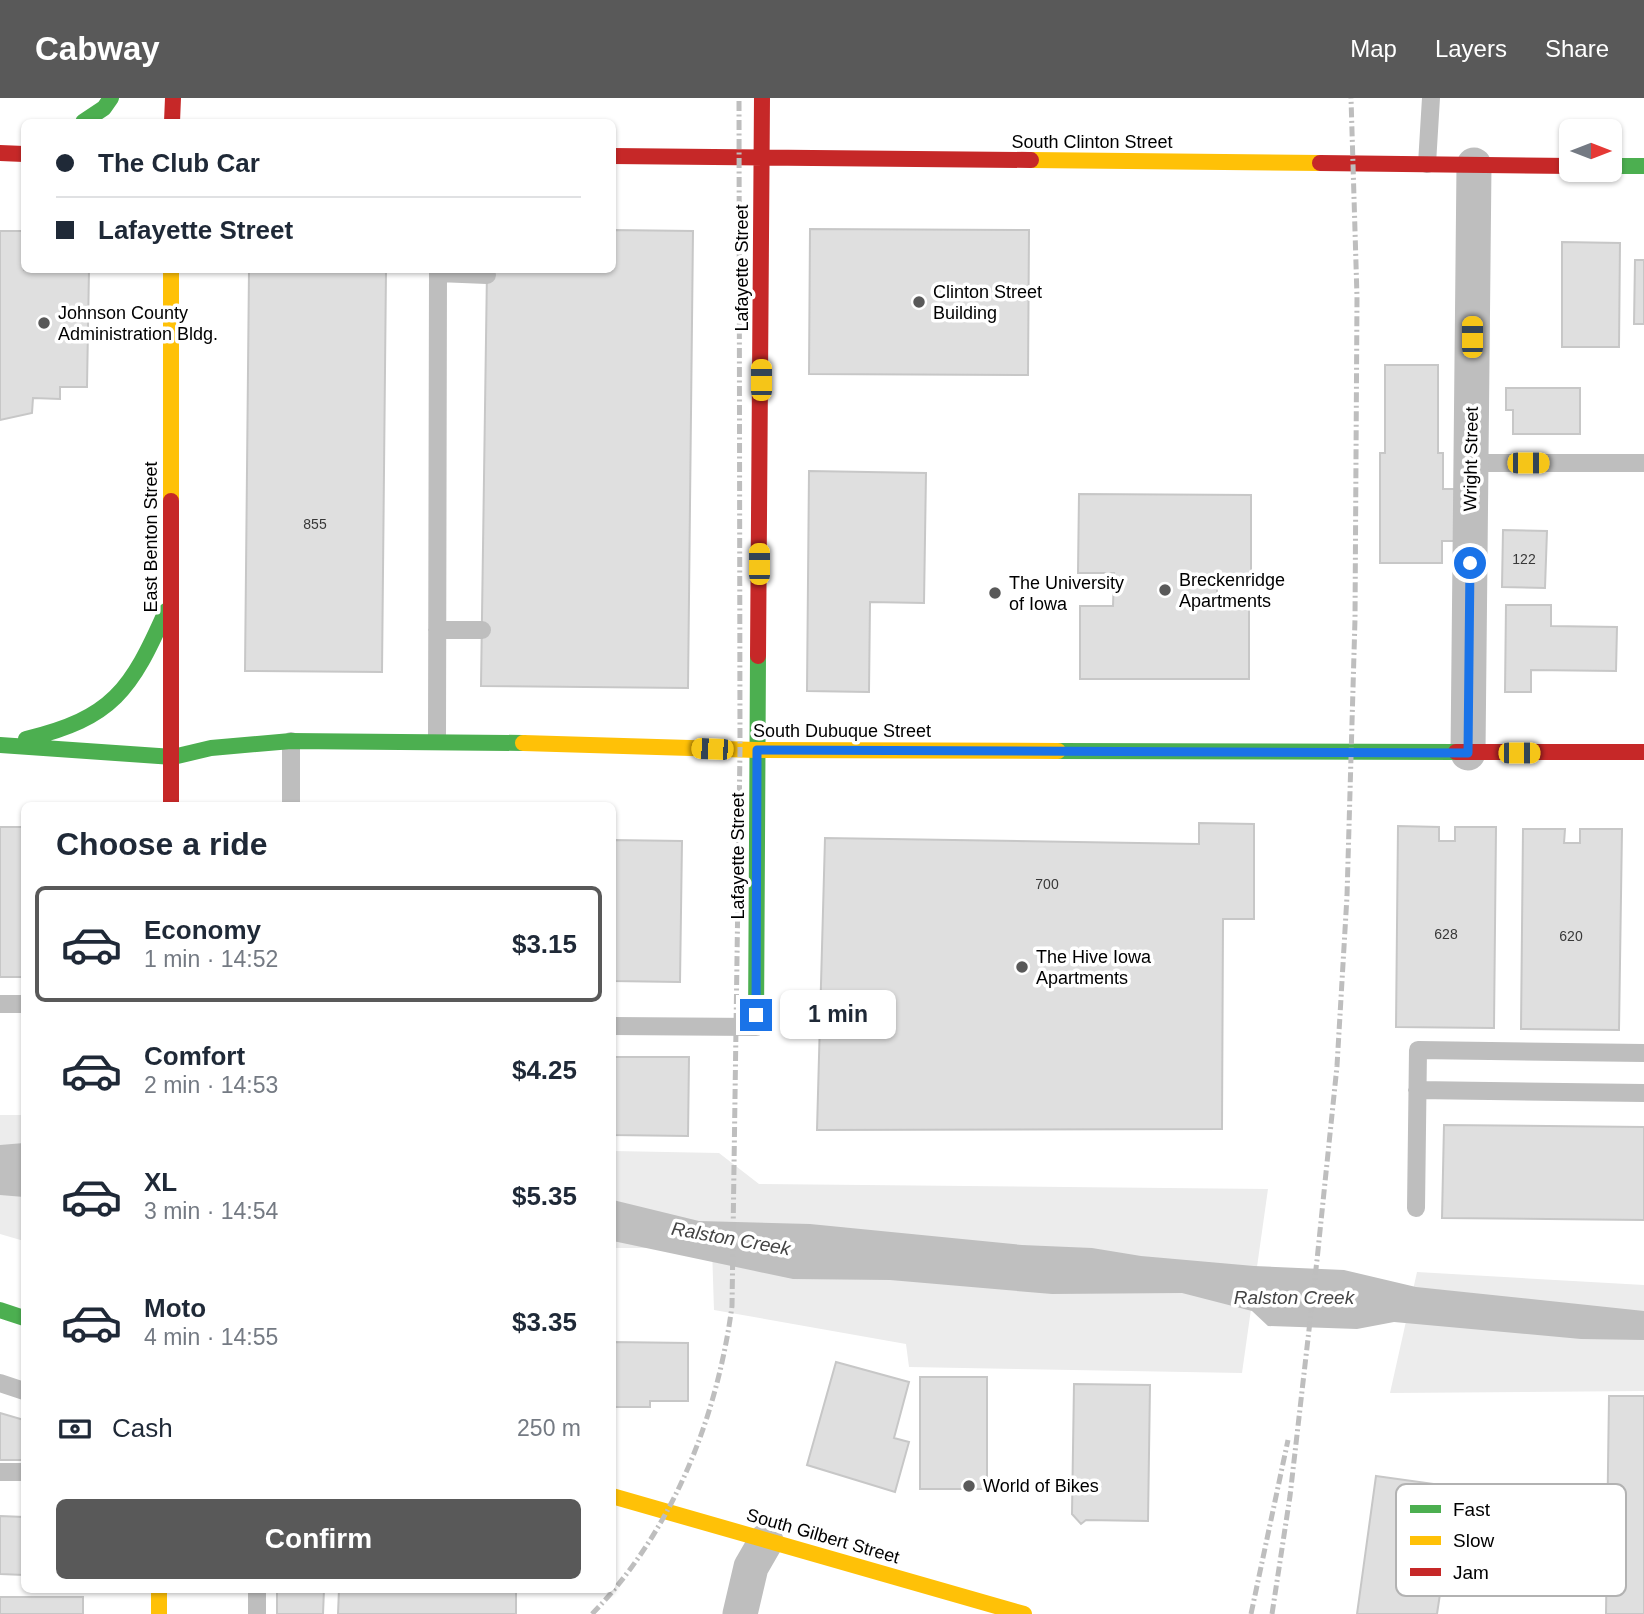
<!DOCTYPE html>
<html lang="en">
<head>
<meta charset="utf-8">
<style>
	:root { --surface:#fff; --page:#f6f6f7; --text:#1f2937; --muted:#747a83; --line:#e0e1e3; --accent:#595959 }
	body { margin:0; font-family:Arial,sans-serif; background:var(--page); color:var(--text); height:100vh; display:flex; flex-direction:column; font-size:26px; white-space:nowrap }
	* { box-sizing:border-box; margin:0 }
	p { font-size:23px; color:var(--muted) }
	.icon { flex:none; width:38px; height:38px; fill:none; stroke:currentColor; stroke-width:2; stroke-linecap:round; stroke-linejoin:round }
	.map { position:relative; flex:1; overflow:hidden }
	.drawer { position:absolute; left:21px; top:704px; width:595px; height:791px; display:flex; flex-direction:column; background:var(--surface); border-radius:10px; box-shadow:0 2px 5px #0004 }
	.drawer>* { flex:none }
	.guide { position:absolute; left:21px; top:21px; width:595px; height:154px; border-radius:10px; box-shadow:0 2px 5px #0004; display:grid; align-content:center; height:154px; padding:0 35px; background:var(--surface) }
	.needle { width:46px; rotate:90deg }
	.fabs { position:absolute; left:1559px; top:21px; display:grid; gap:14px }
	.fabs a { display:grid; place-items:center; width:63px; height:63px; border-radius:10px; background:var(--surface); box-shadow:0 2px 5px #0004; font-size:35px }
	.end { position:absolute; width:32px; height:32px; margin:-16px; border:9px solid #1a73e8; background:#fff; box-shadow:0 0 0 4px #fff }
	.from { border-radius:50% }
	.bubble { position:absolute; height:49px; border-radius:10px; background:var(--surface); box-shadow:0 2px 5px #0004; font-size:23px; font-weight:700; line-height:49px; text-align:center }
	.car { position:absolute; width:21px; height:42px; margin:-21px -10px; border-radius:9px; box-shadow:0 0 5px 2px #0007; background:linear-gradient(#f5c518 24%,#345 0 40%,#f5c518 0 76%,#345 0 86%,#f5c518 0) }
	.guide b { display:flex; align-items:center; gap:24px; height:66px; font-size:26px }
	.guide b+b { border-top:2px solid var(--line) }
	.guide i { width:18px; height:18px; background:var(--text) }
	ul { padding:0; list-style:none }
	li { display:flex; align-items:center; gap:21px; height:116px; margin:0 14px 10px; padding:0 21px; border:4px solid transparent; border-radius:10px }
	li div { flex:1 }
	li b { display:block; font-size:26px }
	li em { font-style:normal; font-weight:700 }
	li.current { border-color:var(--accent) }
	li>.icon { width:63px; height:63px; stroke-width:1.5 }
	h2 { padding:0 35px; font-size:32px; line-height:84px }
	.pay { display:flex; align-items:center; gap:18px; height:77px; padding:0 35px; font-size:26px }
	.pay p { margin-inline-start:auto }
	.cta { display:flex; gap:14px; margin-top:auto; padding:14px 35px }
	.cta a { flex:1; height:80px; border-radius:10px; background:var(--accent); color:#fff; font-size:28px; font-weight:700; line-height:80px; text-align:center }
	header { display:flex; align-items:center; gap:42px; box-sizing:border-box; height:98px; padding:0 35px; background:var(--accent); color:#fff }
	header strong { font-size:33px }
	nav { display:flex; gap:38px; margin-inline-start:auto; font-size:24px }
	.map>svg:first-child { display:block }
</style>
</head>
<body>
<header>
<strong>Cabway</strong>
<nav><a>Map</a><a>Layers</a><a>Share</a></nav>
</header>
<div class="map">
<svg width="1644" height="1516" viewBox="0 0 1644 1516">
	<rect width="100%" height="100%" fill="#fff"/>
	<path fill="#ececec" d="M 0,1017 L 24,1017 L 24,1143 L 0,1136 Z
		M 613,1053 L 719,1055 L 759,1086 L 1268,1091 L 1242,1275 L 909,1269 L 906,1246 L 714,1212 L 712,1150 L 613,1150 Z
		M 1417,1174 L 1644,1187 L 1644,1293 L 1390,1295 Z"/>
	<path fill="#bfbfbf" d="M 24,1045 L 24,1099 L 0,1097 L 0,1047 Z
		M 613,1102 L 699,1123 L 810,1126 L 1022,1147 L 1092,1150 L 1141,1158 L 1254,1168 L 1344,1172 L 1416,1189 L 1644,1213 L 1644,1242 L 1581,1241 L 1394,1224 L 1357,1231 L 1268,1228 L 1252,1213 L 1182,1195 L 1052,1196 L 890,1182 L 793,1181 L 613,1143 Z"/>
	<path fill="#dfdfdf" stroke="#c7c7c7" stroke-width="2" d="M 810,131 L 1029,132 L 1028,277 L 809,276 Z
		M 612,132 L 693,133 L 688,590 L 481,588 L 487,172 L 612,172 Z
		M 0,133 L 24,133 L 24,172 L 89,172 L 87,289 L 60,289 L 60,301 L 33,300 L 32,315 L 0,322 Z
		M 1562,144 L 1620,145 L 1619,249 L 1562,249 Z
		M 1635,162 L 1644,162 L 1644,226 L 1634,226 Z
		M 249,172 L 386,172 L 382,574 L 245,573 Z
		M 1385,267 L 1438,267 L 1438,355 L 1443,355 L 1443,391 L 1459,391 L 1459,443 L 1442,443 L 1442,465 L 1380,465 L 1380,355 L 1385,355 Z
		M 1506,290 L 1580,290 L 1580,336 L 1513,336 L 1513,312 L 1506,312 Z
		M 809,373 L 926,375 L 924,505 L 870,504 L 869,594 L 807,593 Z
		M 1079,396 L 1251,397 L 1251,477 L 1217,476 L 1217,507 L 1249,507 L 1249,581 L 1080,581 L 1080,508 L 1113,508 L 1114,475 L 1078,475 Z
		M 1503,432 L 1547,433 L 1545,490 L 1502,489 Z
		M 1506,507 L 1551,507 L 1551,528 L 1617,529 L 1616,573 L 1531,572 L 1531,594 L 1505,594 Z
		M 1199,725 L 1254,726 L 1254,821 L 1223,821 L 1222,1031 L 817,1032 L 825,740 L 1199,746 Z
		M 1398,728 L 1439,729 L 1439,743 L 1455,743 L 1455,729 L 1496,729 L 1494,930 L 1396,929 Z
		M 0,729 L 24,729 L 24,879 L 0,879 Z
		M 1523,731 L 1565,731 L 1564,745 L 1580,745 L 1580,731 L 1622,731 L 1619,932 L 1521,931 Z
		M 612,742 L 682,743 L 680,884 L 612,883 Z
		M 612,959 L 689,959 L 688,1038 L 612,1037 Z
		M 1444,1027 L 1644,1029 L 1644,1122 L 1442,1120 Z
		M 612,1244 L 688,1245 L 688,1303 L 650,1303 L 650,1309 L 614,1309 Z
		M 836,1264 L 909,1284 L 894,1340 L 909,1344 L 895,1394 L 807,1367 Z
		M 920,1279 L 987,1279 L 987,1391 L 920,1391 Z
		M 1074,1286 L 1150,1287 L 1148,1423 L 1086,1422 L 1081,1426 L 1072,1416 Z
		M 1609,1298 L 1644,1298 L 1644,1516 L 1606,1516 Z
		M 0,1315 L 24,1322 L 24,1362 L 0,1362 Z
		M 1376,1378 L 1456,1389 L 1437,1516 L 1357,1516 Z
		M 0,1418 L 24,1419 L 24,1477 L 0,1476 Z
		M 277,1491 L 324,1491 L 323,1516 L 277,1516 Z
		M 339,1491 L 516,1494 L 516,1516 L 338,1516 Z
		M 0,1499 L 83,1499 L 83,1516 L 0,1516 Z"/>
	<g fill="none" stroke-linecap="round" stroke-linejoin="round">
		<path stroke="#bebebe" stroke-width="18" d="M 1427,66 L 1431,0
			M 438,175 L 487,177
			M 1471,365 L 1644,365
			M 437,532 L 482,532
			M 437,642 L 438,172
			M 291,707 L 291,643
			M 0,906 L 24,906
			M 612,928 L 756,929
			M 1417,992 L 1644,995
			M 1416,1110 L 1418,952 L 1644,955
			M 0,1285 L 24,1293
			M 0,1374 L 24,1374
			M 257,1516 L 257,1491"/>
		<path stroke="#bebebe" stroke-width="35" d="M 1468,655 L 1474,67
			M 740,1516 L 751,1469 L 766,1443"/>
		<path stroke="#4caf50" stroke-width="16" d="M 83,24 L 104,10 L 111,0
			M 1610,68 L 1644,68
			M 26,641 C 113,620 131,592 166,513
			M 0,647 L 173,659 L 211,650 L 291,643 L 523,645
			M 1058,653 L 1456,654
			M 756,929 L 758,558
			M 0,1212 L 24,1220"/>
		<path stroke="#ffc107" stroke-width="16" d="M 1031,62 L 1320,65
			M 171,172 L 171,403
			M 523,645 L 757,652 L 1058,653
			M 612,1398 L 1024,1516
			M 159,1491 L 159,1516"/>
		<path stroke="#c62828" stroke-width="16" d="M 172,24 L 173,0
			M 0,55 L 24,56
			M 612,58 L 1031,62
			M 1320,65 L 1572,68
			M 171,403 L 171,707
			M 758,558 L 762,0
			M 1456,654 L 1644,654"/>
		<path stroke="#bebebe" stroke-width="5" stroke-dasharray="10 3.5 2 3.5" stroke-linecap="butt" d="M 592,1516 C 672,1434 717,1321 732,1208 L 740,652 L 739,0
			M 1251,1516 L 1288,1342
			M 1272,1516 L 1290,1398 L 1317,1162 L 1337,968 L 1347,798 L 1355,521 L 1357,199 L 1351,0"/>
	</g>
	<g fill="none" stroke-linecap="round" stroke-linejoin="round">
		<path stroke="#1a73e8" stroke-width="9" d="M 756,917 L 757,652 L 1468,655 L 1470,465"/>
	</g>
	<g fill="#595959" stroke="#fff" stroke-width="2.5">
		<circle cx="919" cy="204" r="7"/>
		<circle cx="44" cy="225" r="7"/>
		<circle cx="1165" cy="492" r="7"/>
		<circle cx="995" cy="495" r="7"/>
		<circle cx="1022" cy="869" r="7"/>
		<circle cx="969" cy="1388" r="7"/>
	</g>
	<g text-anchor="middle" stroke-width="7" stroke-linejoin="round" paint-order="stroke">
		<g font-size="14" fill="#383838">
			<text x="315" y="431">855</text>
			<text x="1524" y="466">122</text>
			<text x="1047" y="791">700</text>
			<text x="1446" y="841">628</text>
			<text x="1571" y="843">620</text>
		</g>
		<g font-size="18" fill="#000" stroke="#fff">
			<text x="1092" y="50">South Clinton Street</text>
			<text transform="translate(742 170) rotate(-90)" y="6">Lafayette Street</text>
			<text transform="translate(1471 361) rotate(-89)" y="6">Wright Street</text>
			<text transform="translate(151 439) rotate(-90)" y="6">East Benton Street</text>
			<text x="842" y="639">South Dubuque Street</text>
			<text transform="translate(738 758) rotate(-90)" y="6">Lafayette Street</text>
			<text transform="translate(823 1438) rotate(16)" y="6">South Gilbert Street</text>
		</g>
		<g font-size="18" fill="#000" stroke="#fff" text-anchor="start">
			<text x="933" y="200">Clinton Street<tspan x="933" dy="21">Building</tspan></text>
			<text x="58" y="221">Johnson County<tspan x="58" dy="21">Administration Bldg.</tspan></text>
			<text x="1179" y="488">Breckenridge<tspan x="1179" dy="21">Apartments</tspan></text>
			<text x="1009" y="491">The University<tspan x="1009" dy="21">of Iowa</tspan></text>
			<text x="1036" y="865">The Hive Iowa<tspan x="1036" dy="21">Apartments</tspan></text>
			<text x="983" y="1394">World of Bikes</text>
		</g>
		<g font-size="19" font-style="italic" fill="#444" stroke="#fff">
			<text transform="translate(731 1140) rotate(10)" y="7">Ralston Creek</text>
			<text x="1294" y="1206">Ralston Creek</text>
		</g>
	</g>
	<rect x="1396" y="1386" width="230" height="112" rx="10" fill="#fff" stroke="#b2b2b2" stroke-width="2"/>
	<rect x="1410" y="1407" width="31" height="8" fill="#4caf50"/>
	<rect x="1410" y="1438" width="31" height="9" fill="#ffc107"/>
	<rect x="1410" y="1470" width="31" height="8" fill="#c62828"/>
	<g font-size="19" fill="#000">
		<text x="1453" y="1418">Fast</text>
		<text x="1453" y="1449">Slow</text>
		<text x="1453" y="1481">Jam</text>
	</g>
</svg>
<div class="fabs">
<a><svg class="needle" viewBox="-14 -14 28 28"><path d="M0-13l5 13h-10z" fill="#e53935"/><path d="M0 13l5-13h-10z" fill="#747a83"/></svg></a>
</div>
<i class="end from" style="left:1470px;top:465px"></i>
<i class="end" style="left:756px;top:917px"></i>
<div class="bubble" style="left:780px;top:892px;width:116px">1 min</div>
<i class="car" style="left:1472px;top:239px;rotate:0deg"></i>
<i class="car" style="left:761px;top:282px;rotate:0deg"></i>
<i class="car" style="left:1528px;top:365px;rotate:90deg"></i>
<i class="car" style="left:759px;top:466px;rotate:0deg"></i>
<i class="car" style="left:712px;top:651px;rotate:272deg"></i>
<i class="car" style="left:1519px;top:655px;rotate:90deg"></i>
<div class="guide">
<b><i class="from"></i>The Club Car</b>
<b><i></i>Lafayette Street</b>
</div>
<section class="drawer">
<h2>Choose a ride</h2>
<ul>
<li class="current"><svg class="icon" aria-label="car" viewBox="0 0 24 24"><path d="M5 17H2v-5l4-1 3-4h7l3 4 3 1v5h-3M9 17h6M6 11h13"/><circle cx="7" cy="17" r="2"/><circle cx="17" cy="17" r="2"/></svg><div><b>Economy</b><p>1 min · 14:52</p></div><em>$3.15</em></li>
<li><svg class="icon" aria-label="car" viewBox="0 0 24 24"><path d="M5 17H2v-5l4-1 3-4h7l3 4 3 1v5h-3M9 17h6M6 11h13"/><circle cx="7" cy="17" r="2"/><circle cx="17" cy="17" r="2"/></svg><div><b>Comfort</b><p>2 min · 14:53</p></div><em>$4.25</em></li>
<li><svg class="icon" aria-label="car" viewBox="0 0 24 24"><path d="M5 17H2v-5l4-1 3-4h7l3 4 3 1v5h-3M9 17h6M6 11h13"/><circle cx="7" cy="17" r="2"/><circle cx="17" cy="17" r="2"/></svg><div><b>XL</b><p>3 min · 14:54</p></div><em>$5.35</em></li>
<li><svg class="icon" aria-label="car" viewBox="0 0 24 24"><path d="M5 17H2v-5l4-1 3-4h7l3 4 3 1v5h-3M9 17h6M6 11h13"/><circle cx="7" cy="17" r="2"/><circle cx="17" cy="17" r="2"/></svg><div><b>Moto</b><p>4 min · 14:55</p></div><em>$3.35</em></li>
</ul>
<div class="pay"><svg class="icon" aria-label="cash" viewBox="0 0 24 24"><path d="M3 7h18v10H3z"/><circle cx="12" cy="12" r="2"/></svg>Cash<p>250 m</p></div>
<div class="cta"><a>Confirm</a></div>
</section>
</div>
</body>
</html>
